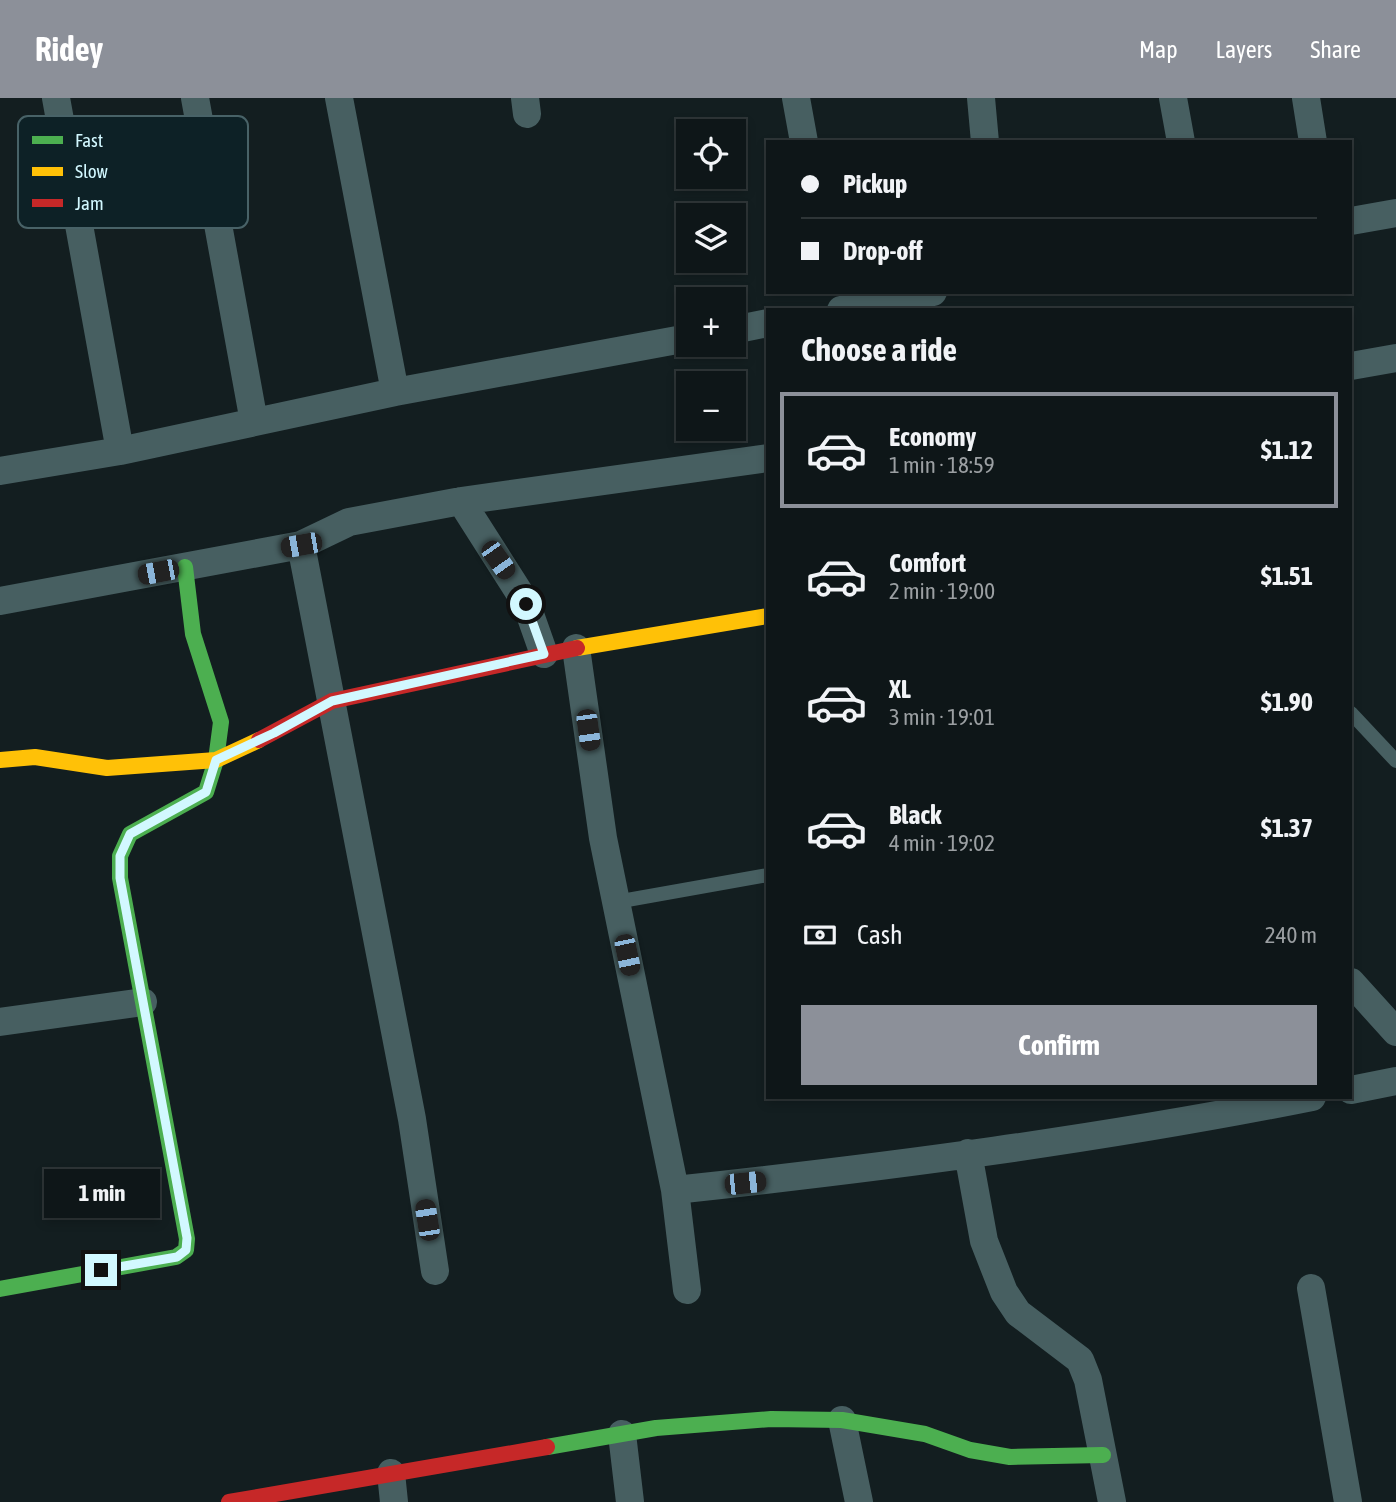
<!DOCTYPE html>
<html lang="en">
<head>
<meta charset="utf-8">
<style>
	:root { --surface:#0e1618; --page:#171f21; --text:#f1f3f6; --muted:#9b9fa2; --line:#2e3537; --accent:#8c9099 }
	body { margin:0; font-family:"Asap Condensed",sans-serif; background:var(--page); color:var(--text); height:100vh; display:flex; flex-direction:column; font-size:26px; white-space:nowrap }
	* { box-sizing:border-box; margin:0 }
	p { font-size:23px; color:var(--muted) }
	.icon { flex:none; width:38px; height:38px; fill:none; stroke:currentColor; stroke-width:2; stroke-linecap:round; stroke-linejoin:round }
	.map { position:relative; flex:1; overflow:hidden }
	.side { position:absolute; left:766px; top:210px; width:586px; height:791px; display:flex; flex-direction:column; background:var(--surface); border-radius:0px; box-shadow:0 4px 10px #0003,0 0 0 2px var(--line) }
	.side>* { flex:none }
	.guide { position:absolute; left:766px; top:42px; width:586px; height:154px; border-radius:0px; box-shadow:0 4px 10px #0003,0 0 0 2px var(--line); display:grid; align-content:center; height:154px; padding:0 35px; background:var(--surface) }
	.controls { position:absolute; left:676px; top:21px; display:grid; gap:14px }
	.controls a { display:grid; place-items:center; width:70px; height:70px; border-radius:0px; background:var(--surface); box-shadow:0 4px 10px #0003,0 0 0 2px var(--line); font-size:35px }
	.end { position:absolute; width:32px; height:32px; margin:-16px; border:9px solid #d2f8ff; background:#111; box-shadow:0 0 0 4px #111 }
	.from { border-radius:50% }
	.bubble { position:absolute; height:49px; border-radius:0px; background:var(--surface); box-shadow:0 4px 10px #0003,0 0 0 2px var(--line); font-size:23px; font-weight:700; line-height:49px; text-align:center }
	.car { position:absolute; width:21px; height:42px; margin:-21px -10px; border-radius:9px; box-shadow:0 0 5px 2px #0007; background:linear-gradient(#222 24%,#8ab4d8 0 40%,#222 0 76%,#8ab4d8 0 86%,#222 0) }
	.guide b { display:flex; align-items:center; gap:24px; height:66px; font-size:26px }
	.guide b+b { border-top:2px solid var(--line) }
	.guide i { width:18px; height:18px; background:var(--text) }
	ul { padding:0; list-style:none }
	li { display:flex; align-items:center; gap:21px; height:116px; margin:0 14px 10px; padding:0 21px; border:4px solid transparent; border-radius:0px }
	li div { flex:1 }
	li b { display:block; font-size:26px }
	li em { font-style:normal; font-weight:700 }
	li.current { border-color:var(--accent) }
	li>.icon { width:63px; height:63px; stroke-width:1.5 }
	h2 { padding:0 35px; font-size:32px; line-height:84px }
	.pay { display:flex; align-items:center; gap:18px; height:77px; padding:0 35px; font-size:26px }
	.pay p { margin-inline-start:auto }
	.primary-button { display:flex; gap:14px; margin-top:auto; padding:14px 35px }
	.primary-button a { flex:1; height:80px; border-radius:0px; background:var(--accent); color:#fff; font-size:28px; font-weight:700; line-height:80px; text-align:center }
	header { display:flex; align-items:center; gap:42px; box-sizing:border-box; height:98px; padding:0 35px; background:var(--accent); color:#fff }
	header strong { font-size:33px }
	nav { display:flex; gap:38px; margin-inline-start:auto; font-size:24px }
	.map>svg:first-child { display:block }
</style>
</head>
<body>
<header>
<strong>Ridey</strong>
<nav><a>Map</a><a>Layers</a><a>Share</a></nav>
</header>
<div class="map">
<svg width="1396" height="1404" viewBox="0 0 1396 1404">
	<rect width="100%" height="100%" fill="#131e20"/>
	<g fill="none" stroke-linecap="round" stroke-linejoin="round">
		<path stroke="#475f61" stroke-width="14" d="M 1351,615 L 1396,663
			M 616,804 L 768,777"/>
		<path stroke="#475f61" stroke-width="28" d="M 56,0 L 120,353
			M 195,0 L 254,324
			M 339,0 L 395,294
			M 525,0 L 527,16
			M 796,0 L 804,44
			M 981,0 L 985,44
			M 1173,0 L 1181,44
			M 1306,0 L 1313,44
			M 1351,123 L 1396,115
			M 841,212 L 933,194
			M 733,232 L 768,225
			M 1351,268 L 1396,260
			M 0,373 L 120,353 L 395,294 L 688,240
			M 461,403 L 526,505 L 544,556
			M 301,447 L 412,1021 L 435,1173
			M 0,503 L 301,447 L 349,424 L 461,403 L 768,360
			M 576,550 L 603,740 L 675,1092 L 687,1192
			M 1351,884 L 1396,934
			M 0,924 L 143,904
			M 1351,992 L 1396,983
			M 968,1055 L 984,1143 L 1004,1194 L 1018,1215 L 1080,1262 L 1088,1282 L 1112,1404
			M 675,1092 C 888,1069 1102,1041 1312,999
			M 1311,1190 L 1348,1404
			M 842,1322 L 859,1404
			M 622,1336 L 630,1404
			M 391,1375 L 394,1404"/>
		<path stroke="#4caf50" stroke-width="16" d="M 0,1191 L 176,1159 L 186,1152 L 187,1141 L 120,780 L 120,758 L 130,736 L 206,694 L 216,662 L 221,624 L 193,536 L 185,469
			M 547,1349 L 656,1330 L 771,1321 L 842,1322 L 925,1336 L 970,1352 L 1010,1359 L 1103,1357"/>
		<path stroke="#ffc107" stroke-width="16" d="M 577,550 L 768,518
			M 0,662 L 35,659 L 107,670 L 216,662 L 259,642"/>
		<path stroke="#c62828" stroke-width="16" d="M 259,642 L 332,603 L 577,550
			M 229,1404 L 547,1349"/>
	</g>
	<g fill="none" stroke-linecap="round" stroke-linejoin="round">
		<path stroke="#d2f8ff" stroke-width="9" d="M 101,1172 L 177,1159 L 186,1152 L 187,1140 L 120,780 L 120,758 L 130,736 L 206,694 L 216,662 L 274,635 L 332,603 L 544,556 L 526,506"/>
	</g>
	<rect x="18" y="18" width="230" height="112" rx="10" fill="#0d2126" stroke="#486267" stroke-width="2"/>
	<rect x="32" y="38" width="31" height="8" fill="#4caf50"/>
	<rect x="32" y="69" width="31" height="9" fill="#ffc107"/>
	<rect x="32" y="101" width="31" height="8" fill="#c62828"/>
	<g font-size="19" fill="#d2f8ff">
		<text x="75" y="49">Fast</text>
		<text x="75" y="80">Slow</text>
		<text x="75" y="112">Jam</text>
	</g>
</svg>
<div class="controls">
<a><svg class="icon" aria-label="locate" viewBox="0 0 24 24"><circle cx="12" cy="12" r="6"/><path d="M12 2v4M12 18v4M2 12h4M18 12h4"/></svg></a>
<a><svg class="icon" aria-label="layers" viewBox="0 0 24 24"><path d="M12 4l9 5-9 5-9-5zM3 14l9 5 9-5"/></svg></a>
<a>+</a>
<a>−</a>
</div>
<i class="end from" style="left:526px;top:506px"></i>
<i class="end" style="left:101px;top:1172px"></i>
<div class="bubble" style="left:44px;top:1071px;width:116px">1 min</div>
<i class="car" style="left:301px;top:447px;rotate:260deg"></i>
<i class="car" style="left:498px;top:462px;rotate:145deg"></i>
<i class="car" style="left:158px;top:474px;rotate:259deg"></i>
<i class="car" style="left:588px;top:632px;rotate:172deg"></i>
<i class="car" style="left:627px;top:857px;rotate:168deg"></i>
<i class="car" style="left:745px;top:1085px;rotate:84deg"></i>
<i class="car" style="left:427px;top:1122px;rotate:351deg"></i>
<div class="guide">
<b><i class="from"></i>Pickup</b>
<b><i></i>Drop-off</b>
</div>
<section class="side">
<h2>Choose a ride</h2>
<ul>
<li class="current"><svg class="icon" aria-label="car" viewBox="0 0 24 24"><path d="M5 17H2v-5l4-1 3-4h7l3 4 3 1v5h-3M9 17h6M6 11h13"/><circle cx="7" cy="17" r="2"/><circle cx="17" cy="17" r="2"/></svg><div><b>Economy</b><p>1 min · 18:59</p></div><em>$1.12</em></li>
<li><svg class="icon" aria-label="car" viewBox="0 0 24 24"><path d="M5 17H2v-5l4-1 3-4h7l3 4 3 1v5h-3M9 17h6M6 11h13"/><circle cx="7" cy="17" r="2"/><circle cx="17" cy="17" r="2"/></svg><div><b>Comfort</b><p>2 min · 19:00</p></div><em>$1.51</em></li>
<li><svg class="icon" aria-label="car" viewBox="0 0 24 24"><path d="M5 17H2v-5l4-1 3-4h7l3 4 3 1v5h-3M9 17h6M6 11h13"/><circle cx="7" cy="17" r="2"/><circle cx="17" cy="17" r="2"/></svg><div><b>XL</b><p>3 min · 19:01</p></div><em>$1.90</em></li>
<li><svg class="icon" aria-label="car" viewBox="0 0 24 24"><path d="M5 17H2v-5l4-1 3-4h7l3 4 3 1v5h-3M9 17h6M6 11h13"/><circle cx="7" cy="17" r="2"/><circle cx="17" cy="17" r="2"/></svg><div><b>Black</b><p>4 min · 19:02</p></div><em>$1.37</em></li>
</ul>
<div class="pay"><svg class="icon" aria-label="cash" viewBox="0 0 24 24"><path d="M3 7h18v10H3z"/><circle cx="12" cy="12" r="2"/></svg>Cash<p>240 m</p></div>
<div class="primary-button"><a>Confirm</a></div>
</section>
</div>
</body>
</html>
